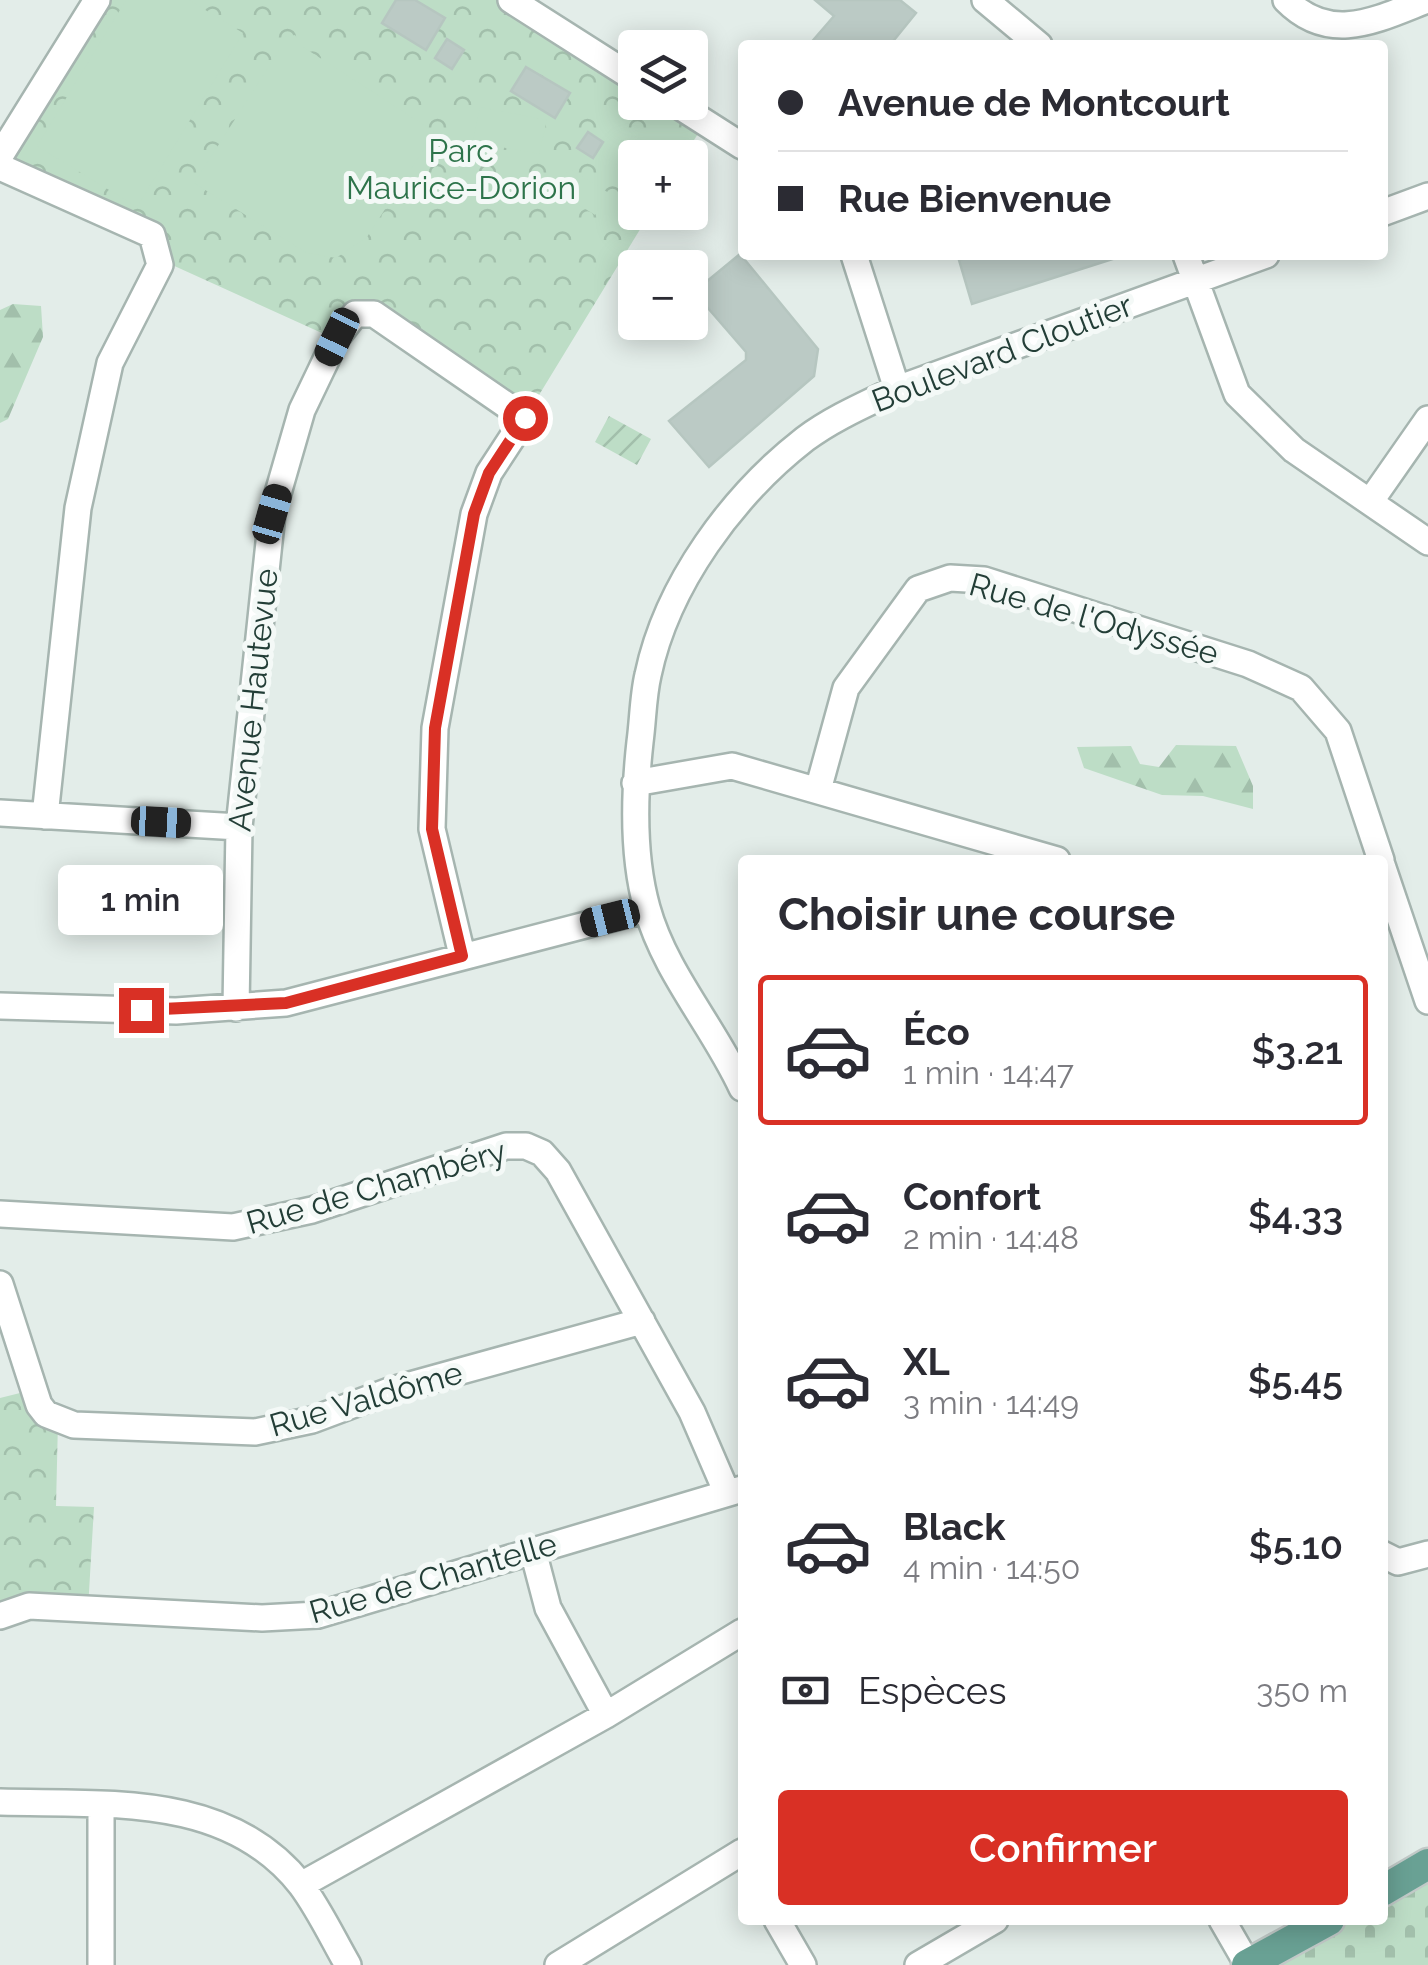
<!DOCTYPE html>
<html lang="fr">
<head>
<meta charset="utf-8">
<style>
	:root { --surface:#fff; --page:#f2f2f3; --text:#2b2b33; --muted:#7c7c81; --line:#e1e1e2; --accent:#d93025 }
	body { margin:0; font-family:Raleway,sans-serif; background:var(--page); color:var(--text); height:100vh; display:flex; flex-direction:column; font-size:38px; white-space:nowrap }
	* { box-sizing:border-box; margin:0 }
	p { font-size:32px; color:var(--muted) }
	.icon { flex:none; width:55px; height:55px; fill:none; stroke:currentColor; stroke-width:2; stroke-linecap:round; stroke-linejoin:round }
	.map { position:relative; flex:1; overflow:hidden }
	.sheet { position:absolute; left:738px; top:855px; width:650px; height:1070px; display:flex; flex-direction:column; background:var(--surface); border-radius:10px; box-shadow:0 5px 25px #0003 }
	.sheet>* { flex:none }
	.top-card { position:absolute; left:738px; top:40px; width:650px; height:220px; border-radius:10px; box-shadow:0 5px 25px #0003; display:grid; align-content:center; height:220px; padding:0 40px; background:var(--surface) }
	.buttons { position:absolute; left:618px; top:30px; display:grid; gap:20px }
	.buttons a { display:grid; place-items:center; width:90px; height:90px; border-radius:10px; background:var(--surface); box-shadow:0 5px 25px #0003; font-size:50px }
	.end { position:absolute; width:45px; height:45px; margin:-22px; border:12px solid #d93025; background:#fff; box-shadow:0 0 0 5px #fff }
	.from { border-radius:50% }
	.bubble { position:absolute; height:70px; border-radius:10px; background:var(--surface); box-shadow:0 5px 25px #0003; font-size:32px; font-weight:600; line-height:70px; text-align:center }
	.car { position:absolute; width:30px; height:60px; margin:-30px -15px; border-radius:12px; box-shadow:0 0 8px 2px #0007; background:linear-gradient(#222 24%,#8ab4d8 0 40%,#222 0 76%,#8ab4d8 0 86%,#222 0) }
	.top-card b { display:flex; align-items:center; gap:35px; height:95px; font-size:38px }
	.top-card b+b { border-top:2px solid var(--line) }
	.top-card i { width:25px; height:25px; background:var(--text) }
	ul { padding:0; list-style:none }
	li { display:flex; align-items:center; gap:30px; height:150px; margin:0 20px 15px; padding:0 20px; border:5px solid transparent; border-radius:10px }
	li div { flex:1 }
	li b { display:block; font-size:38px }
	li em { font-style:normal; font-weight:600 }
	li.active { border-color:var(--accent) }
	li>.icon { width:90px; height:90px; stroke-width:1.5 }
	h2 { padding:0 40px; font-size:45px; line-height:120px }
	.pay { display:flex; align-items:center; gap:25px; height:110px; padding:0 40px; font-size:38px }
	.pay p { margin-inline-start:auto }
	.primary-button { display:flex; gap:20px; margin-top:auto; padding:20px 40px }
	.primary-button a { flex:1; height:115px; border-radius:10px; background:var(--accent); color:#fff; font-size:40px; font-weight:600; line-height:115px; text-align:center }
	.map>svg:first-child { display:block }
</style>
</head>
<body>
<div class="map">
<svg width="1428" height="1965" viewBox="0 0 1428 1965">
	<defs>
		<pattern id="forest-firs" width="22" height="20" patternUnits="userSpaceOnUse" patternTransform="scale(2.5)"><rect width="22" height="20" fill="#bdddc6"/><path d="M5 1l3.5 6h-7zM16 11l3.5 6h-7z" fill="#a2bfab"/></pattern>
		<pattern id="cemetery-stones" width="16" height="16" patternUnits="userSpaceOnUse" patternTransform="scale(2.5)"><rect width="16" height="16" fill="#bdddc6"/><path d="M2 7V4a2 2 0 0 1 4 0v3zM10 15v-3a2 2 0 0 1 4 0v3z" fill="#a2bfab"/></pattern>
		<pattern id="park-crowns" width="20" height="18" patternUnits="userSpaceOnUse" patternTransform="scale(2.5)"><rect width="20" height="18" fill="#bdddc6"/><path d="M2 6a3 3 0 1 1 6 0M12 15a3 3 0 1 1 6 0" fill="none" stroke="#a2bfab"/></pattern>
		<pattern id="garden-furrows" width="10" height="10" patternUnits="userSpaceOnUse" patternTransform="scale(2.5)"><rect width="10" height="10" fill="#bdddc6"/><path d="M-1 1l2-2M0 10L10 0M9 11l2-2" fill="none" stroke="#a2bfab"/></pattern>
	</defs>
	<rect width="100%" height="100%" fill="#e3ede9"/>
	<path fill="url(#forest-firs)" d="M 13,304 L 41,306 L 43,337 L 8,419 L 0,423 L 0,310 Z
		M 1176,745 L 1236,746 L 1253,786 L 1253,809 L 1203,796 L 1162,795 L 1084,768 L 1077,747 L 1131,746 L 1140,764 L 1159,767 Z"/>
	<path fill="url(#cemetery-stones)" d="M 1428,1874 L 1428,1965 L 1273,1965 L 1350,1920 L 1382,1920 L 1383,1901 Z"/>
	<path fill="url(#park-crowns)" d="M 97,0 L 511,0 L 635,79 L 635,102 L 673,103 L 705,123 L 683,157 L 635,158 L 635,212 L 650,213 L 525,418 L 374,314 L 337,337 L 324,334 L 159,259 L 152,235 L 0,167 Z
		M 32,1390 L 58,1421 L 56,1506 L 94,1507 L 88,1609 L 0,1616 L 0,1398 Z"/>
	<path fill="url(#garden-furrows)" d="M 609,416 L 651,439 L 637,465 L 595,442 Z"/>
	<path fill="#bdddc6" d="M 126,0 L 189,0 L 243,33 L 137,207 L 37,146 Z
		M 295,35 L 303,47 L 435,132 L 367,237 L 336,258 L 307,253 L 194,183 L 280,49 L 280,38 Z
		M 480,107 L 547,120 L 539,154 L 473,142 Z
		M 615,123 L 658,150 L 653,157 L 635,158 L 635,176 L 597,152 Z
		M 569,169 L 609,193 L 595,215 L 555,190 Z"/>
	<path fill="#bbcac5" stroke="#b6c6c0" stroke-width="2.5" d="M 396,0 L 415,0 L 445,18 L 426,50 L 382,23 Z
		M 815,0 L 900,0 L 916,13 L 890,45 L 809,45 L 834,16 Z
		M 447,39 L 464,50 L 452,69 L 435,58 Z
		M 526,67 L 570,93 L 555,118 L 511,91 Z
		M 588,132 L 603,142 L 593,158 L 577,148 Z
		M 740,254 L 818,349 L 814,376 L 709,467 L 669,421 L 746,360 L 746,352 L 694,292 Z
		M 973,255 L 1125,255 L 972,304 L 959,260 Z"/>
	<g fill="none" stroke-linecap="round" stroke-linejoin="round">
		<defs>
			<path id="minor" d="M 511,0 L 635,79
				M 985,0 L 1039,45
				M 1286,0 C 1330,45 1378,19 1427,0
				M 673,102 L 742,146
				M 0,156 L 97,0
				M 0,167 L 152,235 L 160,265 L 110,363 L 78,508 L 45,816
				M 1382,213 L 1428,196
				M 854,255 L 897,389
				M 1186,255 L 1237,394 L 1294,450 L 1428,542
				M 1370,502 L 1428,419
				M 635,783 L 732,766 L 1057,860
				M 818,790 L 846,688 L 918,589 L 950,578 L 984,580 L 1248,664 L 1301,688 L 1338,731 L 1381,860
				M 0,813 L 239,827
				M 1382,865 L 1428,1001
				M 0,1006 L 176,1011 L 286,1003 L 647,909
				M 236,1008 L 239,827 L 272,514 L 302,410 L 337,337 L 355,314 L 374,314 L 525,418 L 489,473 L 474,514 L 435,728 L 432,829 L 462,955
				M 742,1088 C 714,1027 665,973 647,908 C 632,855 634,796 640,742 C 643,720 643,696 648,675 C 667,584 733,495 805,439 C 833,418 866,404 897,389 L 1266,255
				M 0,1214 L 233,1227 L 312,1210 L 506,1146 L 526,1146 L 542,1153 L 558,1171 L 692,1412 L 727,1493
				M 0,1284 L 39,1405 L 46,1414 L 74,1425 L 255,1432 L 312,1420 L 392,1390 L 642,1321
				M 533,1551 L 548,1608 L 606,1715
				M 1382,1554 L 1398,1562 L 1428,1554
				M 0,1616 L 29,1606 L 262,1618 L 318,1615 L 742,1489
				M 0,1802 C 106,1805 228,1792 301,1885 C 319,1909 333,1939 348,1965
				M 301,1885 L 606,1715 L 742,1632
				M 777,1920 L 803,1965
				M 1222,1920 L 1248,1965
				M 101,1965 L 101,1804
				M 558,1965 L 742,1852
				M 918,1965 L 995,1920"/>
			<path id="major" d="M 1382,1891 L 1428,1864
				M 1247,1965 L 1329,1920"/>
		</defs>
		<use href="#minor" stroke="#a6b5b0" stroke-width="30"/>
		<use href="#major" stroke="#c1c9c7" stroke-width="35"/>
		<use href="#minor" stroke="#fff" stroke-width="25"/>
		<use href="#major" stroke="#69a194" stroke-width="30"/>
	</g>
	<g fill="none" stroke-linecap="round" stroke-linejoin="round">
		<path stroke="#d93025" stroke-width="12" d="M 141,1010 L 286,1003 L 462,956 L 432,829 L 435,728 L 474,514 L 489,473 L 525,418"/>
	</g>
	<g text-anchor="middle" stroke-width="10" stroke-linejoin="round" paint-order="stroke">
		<g font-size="32" fill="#2e744b" stroke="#f4f9f7">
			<text x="461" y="162">Parc<tspan x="461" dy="37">Maurice-Dorion</tspan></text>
		</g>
		<g font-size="32" fill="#233e37" stroke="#f4f9f7">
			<text transform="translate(1002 353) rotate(-21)" y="11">Boulevard Cloutier</text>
			<text transform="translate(1094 619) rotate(16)" y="11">Rue de l'Odyssée</text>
			<text transform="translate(253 700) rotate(-84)" y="11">Avenue Hautevue</text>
			<text transform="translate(376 1187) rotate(-16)" y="11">Rue de Chambéry</text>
			<text transform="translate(366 1399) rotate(-16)" y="11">Rue Valdôme</text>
			<text transform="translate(433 1578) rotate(-16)" y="11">Rue de Chantelle</text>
		</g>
	</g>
</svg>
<div class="buttons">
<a><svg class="icon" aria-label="layers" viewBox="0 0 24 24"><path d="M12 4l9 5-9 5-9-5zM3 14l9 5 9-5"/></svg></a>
<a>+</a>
<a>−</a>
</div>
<i class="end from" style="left:525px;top:418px"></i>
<i class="end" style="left:141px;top:1010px"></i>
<div class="bubble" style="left:58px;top:865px;width:165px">1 min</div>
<i class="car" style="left:337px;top:337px;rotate:206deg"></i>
<i class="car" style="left:272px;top:514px;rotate:16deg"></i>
<i class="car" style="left:161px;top:822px;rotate:93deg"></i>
<i class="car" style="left:610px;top:918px;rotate:256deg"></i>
<div class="top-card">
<b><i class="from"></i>Avenue de Montcourt</b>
<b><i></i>Rue Bienvenue</b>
</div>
<section class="sheet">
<h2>Choisir une course</h2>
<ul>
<li class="active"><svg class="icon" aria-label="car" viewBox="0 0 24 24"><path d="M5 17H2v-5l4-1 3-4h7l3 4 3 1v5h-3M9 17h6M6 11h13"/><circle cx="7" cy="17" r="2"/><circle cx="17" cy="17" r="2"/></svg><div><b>Éco</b><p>1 min · 14:47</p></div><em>$3.21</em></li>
<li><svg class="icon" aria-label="car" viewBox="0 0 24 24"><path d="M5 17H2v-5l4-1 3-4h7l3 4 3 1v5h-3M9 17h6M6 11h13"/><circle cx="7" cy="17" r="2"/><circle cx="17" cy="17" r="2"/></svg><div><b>Confort</b><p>2 min · 14:48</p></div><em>$4.33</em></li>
<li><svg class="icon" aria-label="car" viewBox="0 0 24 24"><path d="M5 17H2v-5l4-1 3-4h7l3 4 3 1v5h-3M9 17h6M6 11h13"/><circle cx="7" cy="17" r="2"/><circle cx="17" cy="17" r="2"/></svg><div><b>XL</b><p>3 min · 14:49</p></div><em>$5.45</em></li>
<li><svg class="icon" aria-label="car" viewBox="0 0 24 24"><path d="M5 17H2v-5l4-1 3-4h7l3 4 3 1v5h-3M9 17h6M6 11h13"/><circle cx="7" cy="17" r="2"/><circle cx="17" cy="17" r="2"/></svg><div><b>Black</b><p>4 min · 14:50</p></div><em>$5.10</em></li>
</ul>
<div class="pay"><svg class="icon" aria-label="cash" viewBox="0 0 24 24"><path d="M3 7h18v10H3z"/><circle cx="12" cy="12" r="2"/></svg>Espèces<p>350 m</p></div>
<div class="primary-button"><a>Confirmer</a></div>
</section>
</div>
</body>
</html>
